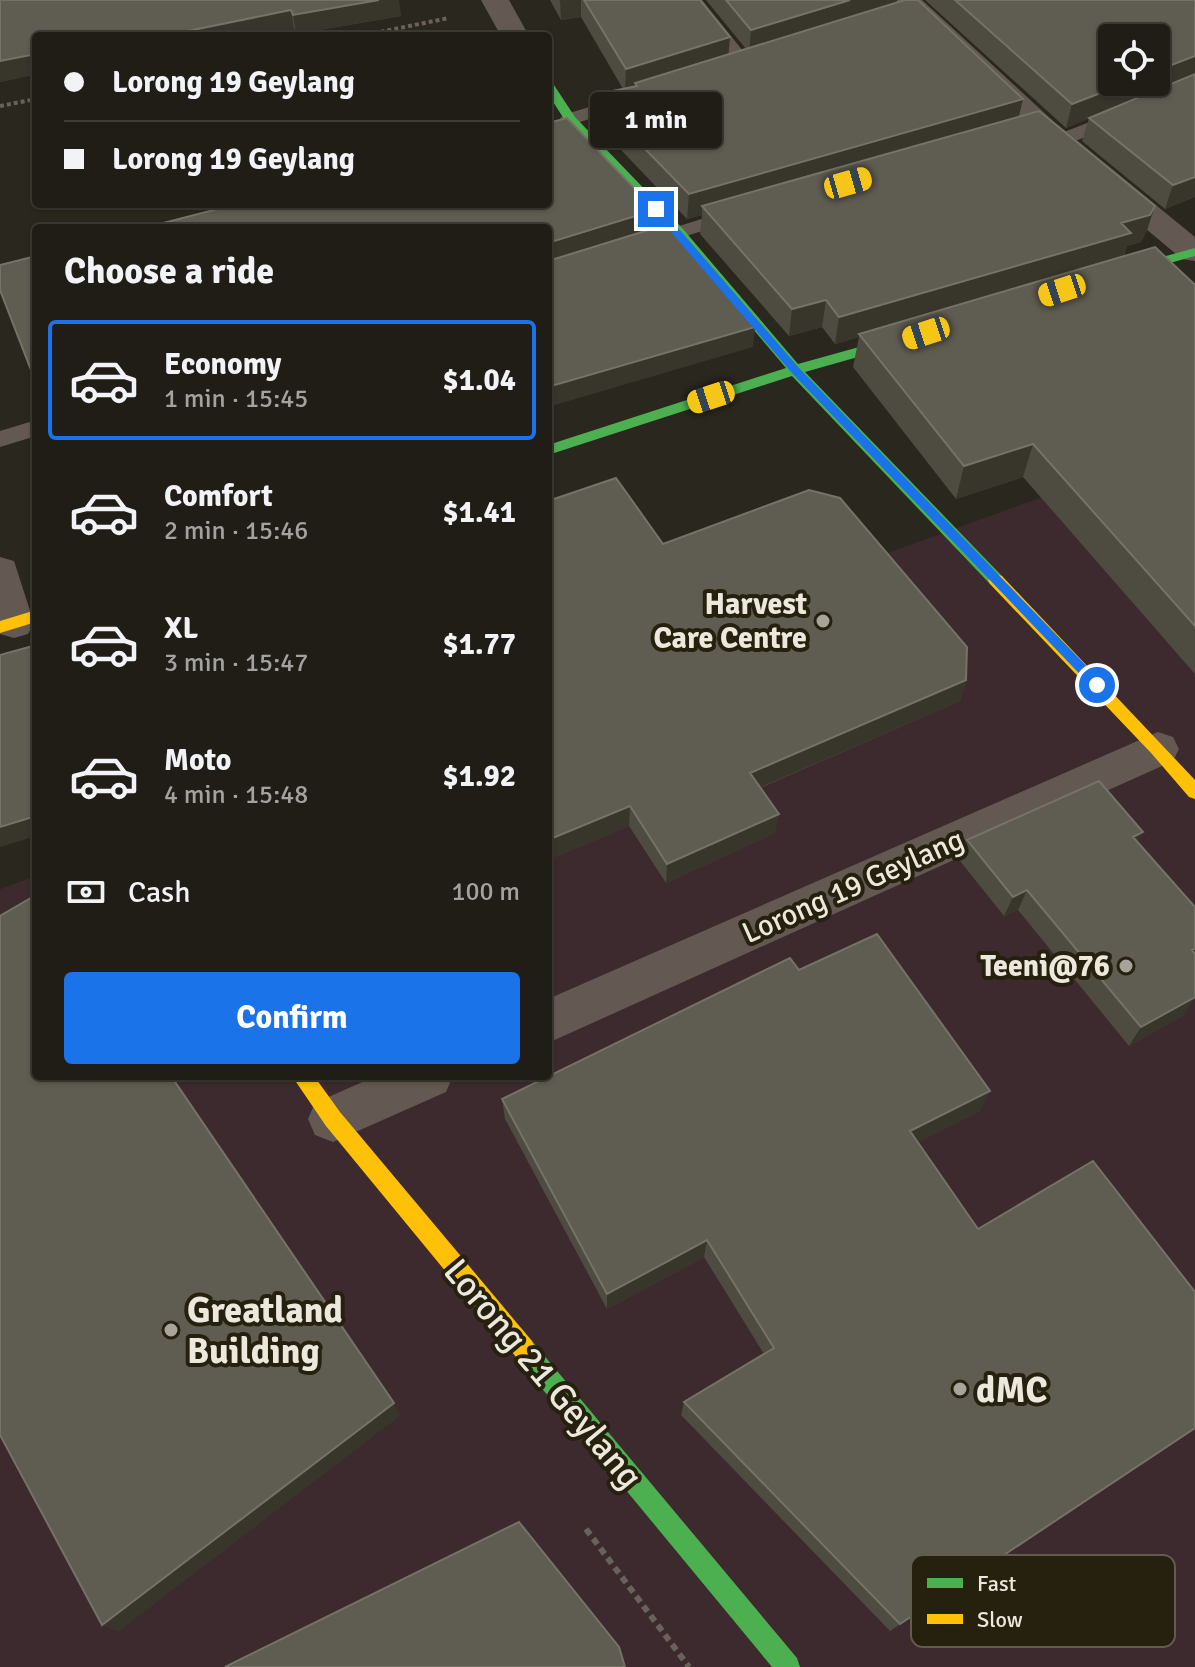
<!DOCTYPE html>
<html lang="en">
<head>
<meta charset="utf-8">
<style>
	:root { --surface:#201d16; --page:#2d2a23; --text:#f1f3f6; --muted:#a2a2a1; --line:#3d3b35; --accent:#1a73e8 }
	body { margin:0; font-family:Signika,sans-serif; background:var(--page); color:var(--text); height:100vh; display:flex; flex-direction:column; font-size:30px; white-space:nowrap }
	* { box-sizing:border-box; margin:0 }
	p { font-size:26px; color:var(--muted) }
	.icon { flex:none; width:44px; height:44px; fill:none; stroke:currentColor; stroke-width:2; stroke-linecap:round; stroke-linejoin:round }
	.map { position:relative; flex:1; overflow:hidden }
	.drawer { position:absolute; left:32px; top:224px; width:520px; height:856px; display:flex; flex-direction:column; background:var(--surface); border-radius:8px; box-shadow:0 2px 6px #0004,0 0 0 2px var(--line) }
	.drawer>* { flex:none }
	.guide { position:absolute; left:32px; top:32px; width:520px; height:176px; border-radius:8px; box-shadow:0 2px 6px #0004,0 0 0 2px var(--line); display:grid; align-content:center; height:176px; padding:0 32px; background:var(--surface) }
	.fabs { position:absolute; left:1098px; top:24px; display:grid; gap:16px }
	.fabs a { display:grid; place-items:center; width:72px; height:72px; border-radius:8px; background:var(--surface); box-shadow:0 2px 6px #0004,0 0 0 2px var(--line); font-size:40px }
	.end { position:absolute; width:36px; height:36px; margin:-18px; border:10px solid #1a73e8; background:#fff; box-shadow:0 0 0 4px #fff }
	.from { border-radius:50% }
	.bubble { position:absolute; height:56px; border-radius:8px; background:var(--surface); box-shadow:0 2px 6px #0004,0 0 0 2px var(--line); font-size:26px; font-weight:700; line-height:56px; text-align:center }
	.car { position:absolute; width:24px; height:48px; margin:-24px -12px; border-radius:10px; box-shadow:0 0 6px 2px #0007; background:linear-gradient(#f5c518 24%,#345 0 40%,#f5c518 0 76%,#345 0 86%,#f5c518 0) }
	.guide b { display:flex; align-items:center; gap:28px; height:76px; font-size:30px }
	.guide b+b { border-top:2px solid var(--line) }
	.guide i { width:20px; height:20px; background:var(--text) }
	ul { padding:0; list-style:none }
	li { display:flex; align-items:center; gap:24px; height:120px; margin:0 16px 12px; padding:0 16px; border:4px solid transparent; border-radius:8px }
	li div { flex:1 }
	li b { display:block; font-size:30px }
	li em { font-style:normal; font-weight:700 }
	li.active { border-color:var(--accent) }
	li>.icon { width:72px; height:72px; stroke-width:1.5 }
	h2 { padding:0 32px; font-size:36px; line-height:96px }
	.pay { display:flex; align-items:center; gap:20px; height:88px; padding:0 32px; font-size:30px }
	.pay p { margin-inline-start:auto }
	.primary-button { display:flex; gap:16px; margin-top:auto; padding:16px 32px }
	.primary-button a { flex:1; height:92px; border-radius:8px; background:var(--accent); color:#fff; font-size:32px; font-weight:700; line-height:92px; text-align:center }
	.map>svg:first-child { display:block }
</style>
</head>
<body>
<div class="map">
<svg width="1195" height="1667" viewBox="0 0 1195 1667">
	<rect width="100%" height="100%" fill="#2a271e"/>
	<path fill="#3c2a2e" d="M 1195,442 L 1195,1667 L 0,1667 L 0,889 L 36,876 L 36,1076 L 548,1076 L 548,682 L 893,551 Z"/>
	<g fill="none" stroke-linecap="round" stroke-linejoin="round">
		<path stroke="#69625a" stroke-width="4" stroke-dasharray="4 3" stroke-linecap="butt" d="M 360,36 L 449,18
			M 0,106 L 36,99"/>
		<path stroke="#69625a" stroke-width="6" stroke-dasharray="7 5" stroke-linecap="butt" d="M 586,1529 L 689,1667"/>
		<path fill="#635952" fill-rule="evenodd" d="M 684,0 L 702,0 L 751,61 L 754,65 L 751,69 L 739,69 Z
			M 635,93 L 642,95 L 644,99 L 642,103 L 570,125 L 560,119 L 563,115 Z
			M 1121,110 L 1130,116 L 1128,120 L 1065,145 L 1051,145 L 1048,141 L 1051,137 Z
			M 737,208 L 747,214 L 744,218 L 654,246 L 644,240 L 647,236 Z
			M 36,420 L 36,436 L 0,447 L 0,431 Z"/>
		<path fill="#635952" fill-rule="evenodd" d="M 481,0 L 509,0 L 529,36 L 501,36 Z
			M 892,0 L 922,0 L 1052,120 L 1195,237 L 1195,261 L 1182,259 L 1030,132 Z
			M 0,557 L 14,561 L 34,623 L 28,634 L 14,638 L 0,634 Z
			M 1158,732 L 1173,737 L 1179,749 L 1173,761 L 548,1043 L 548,999 Z
			M 376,1076 L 453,1076 L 446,1092 L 333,1142 L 315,1135 L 308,1119 L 315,1103 Z"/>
		<path fill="#4caf50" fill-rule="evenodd" d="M 548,81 L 552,82 L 575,117 L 683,229 L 798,364 L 913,332 L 918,334 L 918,340 L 805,372 L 1002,576 L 1004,580 L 1002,584 L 990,584 L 792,376 L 548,455 L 548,445 L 786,368 L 673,235 L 566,122 L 548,94 Z
			M 1195,248 L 1195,256 L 1109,280 L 1102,276 L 1104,273 Z
			M 524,1338 L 532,1341 L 797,1658 L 800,1667 L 772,1667 L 516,1357 L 513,1349 L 516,1341 Z"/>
		<path fill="#ffc107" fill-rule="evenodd" d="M 996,574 L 1002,576 L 1195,780 L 1195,799 L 1189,797 L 1152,754 L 990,584 L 988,580 Z
			M 36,610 L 36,622 L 0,633 L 0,621 Z
			M 292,1076 L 314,1076 L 340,1112 L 532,1341 L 535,1349 L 532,1357 L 524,1360 L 516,1357 L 326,1126 Z"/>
	</g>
	<path fill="#4e4b40" d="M 0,0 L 401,16 L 296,34 L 294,29 L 261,36 L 36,36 L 36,74 L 0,82 Z
		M 550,0 L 700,0 L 730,37 L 728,55 L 746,49 L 706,0 L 897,0 L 897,2 L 1023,99 L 1019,116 L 1155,206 L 1146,233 L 1141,242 L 1127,246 L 1124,256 L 1195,285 L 1195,674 L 1023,477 L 956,499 L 853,367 L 859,337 L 835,344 L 822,327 L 789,336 L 700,234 L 702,215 L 687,219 L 601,129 L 601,104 L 613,101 L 613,91 L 623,89 L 581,17 L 561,20 Z
		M 925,0 L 1195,0 L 1195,197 L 1165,209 L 1082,141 L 1089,118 L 1066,128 Z
		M 548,501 L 663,544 L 966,680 L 960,701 L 760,788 L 775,833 L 666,883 L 629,826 L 548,860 Z
		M 967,840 L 1138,843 L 1184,1015 L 1129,1046 L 1018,910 L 1004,916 L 960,861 Z
		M 799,970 L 980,1111 L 918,1142 L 978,1229 L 1195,1428 L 890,1631 L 681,1415 L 684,1402 L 764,1354 L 704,1257 L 607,1309 L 505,1119 L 502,1099 Z"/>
	<path fill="#38352b" d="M 379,0 L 399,0 L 401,16 L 296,34 L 293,15 Z
		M 560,0 L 581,0 L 581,17 L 561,20 Z
		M 850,0 L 897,0 L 896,8 L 749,54 L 751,30 Z
		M 291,10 L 294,29 L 261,36 L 163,36 Z
		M 730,37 L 728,60 L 637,86 L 635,83 L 635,89 L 625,92 L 626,69 Z
		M 36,54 L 36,74 L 0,82 L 0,61 Z
		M 1195,56 L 1195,76 L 1066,128 L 1072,104 L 1129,82 L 1156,82 L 1156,71 Z
		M 1023,99 L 1017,124 L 702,206 L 702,215 L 687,219 L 689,194 Z
		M 1195,177 L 1195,197 L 1165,209 L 1173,185 Z
		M 1155,206 L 1146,233 L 1141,242 L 1127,246 L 1122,260 L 859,334 L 859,337 L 835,344 L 839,317 L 1121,223 Z
		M 655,210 L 654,230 L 548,263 L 548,243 Z
		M 826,300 L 822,327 L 789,336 L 792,309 Z
		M 755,327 L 753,347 L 548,407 L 548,387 Z
		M 1033,444 L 1023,477 L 956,499 L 964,466 Z
		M 966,680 L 960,701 L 747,793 L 750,773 Z
		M 630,806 L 629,826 L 548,860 L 548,840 Z
		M 779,814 L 775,833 L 666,883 L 667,864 Z
		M 36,816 L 36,836 L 0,847 L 0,827 Z
		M 1143,832 L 1132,853 L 1133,837 Z
		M 1027,890 L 1018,910 L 1004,916 L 1013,897 Z
		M 1195,997 L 1184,1015 L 1129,1046 L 1141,1027 Z
		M 990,1091 L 980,1111 L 902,1151 L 910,1131 Z
		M 707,1240 L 704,1257 L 607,1309 L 607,1294 Z
		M 394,1403 L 400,1416 L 118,1632 L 102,1625 Z"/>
	<path fill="#5f5c51" stroke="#757267" stroke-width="2" d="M 0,0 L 379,0 L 293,15 L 291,10 L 163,36 L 36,36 L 36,54 L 0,61 Z
		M 584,0 L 700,0 L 730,37 L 626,69 Z
		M 726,0 L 850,0 L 751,30 Z
		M 905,0 L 918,0 L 1023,99 L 689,194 L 601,104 L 619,100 L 613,91 L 637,86 L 635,83 Z
		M 955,0 L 1195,0 L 1195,56 L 1156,71 L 1156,38 L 1112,38 L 1112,82 L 1129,82 L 1072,104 Z
		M 1195,74 L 1195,177 L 1173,185 L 1089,118 Z
		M 1039,111 L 1155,206 L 1150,215 L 1121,223 L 1131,233 L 839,317 L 826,300 L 792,309 L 702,206 Z
		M 567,118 L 655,210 L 548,243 L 548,228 L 144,228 L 237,204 L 548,204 L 548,123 Z
		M 668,224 L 755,327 L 548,387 L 548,261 Z
		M 1155,247 L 1195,285 L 1195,626 L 1033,444 L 964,466 L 859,334 Z
		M 36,256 L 36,383 L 0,290 L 0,265 Z
		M 616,478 L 663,544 L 809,490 L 840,498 L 967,647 L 966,680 L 750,773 L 779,814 L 667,864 L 630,806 L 548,840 L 548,501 Z
		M 36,645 L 36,816 L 0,827 L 0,655 Z
		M 1099,781 L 1143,832 L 1133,837 L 1195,907 L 1195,949 L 1192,950 L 1195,954 L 1195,997 L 1141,1027 L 1027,890 L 1013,897 L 967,840 Z
		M 36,895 L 36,1076 L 171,1076 L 394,1403 L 102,1625 L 0,1435 L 0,916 Z
		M 877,934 L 990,1091 L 910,1131 L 978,1229 L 1093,1161 L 1195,1292 L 1195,1428 L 900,1624 L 684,1402 L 774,1348 L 707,1240 L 607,1294 L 502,1099 L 790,958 L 799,970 Z
		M 519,1522 L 619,1647 L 625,1667 L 225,1667 Z"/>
	<path fill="#1a73e8" d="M 653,207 L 660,207 L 799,368 L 1101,681 L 1101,688 L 1093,688 L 792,373 L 653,211 Z"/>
	<g fill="#a8a49a" stroke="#26200e" stroke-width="3">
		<circle cx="823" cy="621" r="8"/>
		<circle cx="1126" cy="966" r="8"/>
		<circle cx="171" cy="1330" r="8"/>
		<circle cx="960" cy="1389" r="8"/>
	</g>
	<g text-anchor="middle" stroke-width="8" stroke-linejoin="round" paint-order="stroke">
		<g font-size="30" font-weight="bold" fill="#ece8dd" stroke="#26200e" text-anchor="end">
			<text x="807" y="614">Harvest<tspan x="807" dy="34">Care Centre</tspan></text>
			<text x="1110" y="976">Teeni@76</text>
		</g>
		<g font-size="30" fill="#ece8dd" stroke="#26200e">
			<text transform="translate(853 886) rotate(-24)" y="10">Lorong 19 Geylang</text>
		</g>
		<g font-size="36" font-weight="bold" fill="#ece8dd" stroke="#26200e" text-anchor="start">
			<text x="187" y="1322">Greatland<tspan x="187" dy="41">Building</tspan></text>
			<text x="976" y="1402">dMC</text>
		</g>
		<g font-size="36" fill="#ece8dd" stroke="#26200e">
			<text transform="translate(544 1373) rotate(50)" y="13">Lorong 21 Geylang</text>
		</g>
	</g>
	<rect x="911" y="1555" width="264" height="92" rx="12" fill="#26200e" stroke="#615c4c" stroke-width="2"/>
	<rect x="927" y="1578" width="36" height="10" fill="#4caf50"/>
	<rect x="927" y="1614" width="36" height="10" fill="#ffc107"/>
	<g font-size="22" fill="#ece8dd">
		<text x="977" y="1591">Fast</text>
		<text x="977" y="1627">Slow</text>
	</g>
</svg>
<div class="fabs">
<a><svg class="icon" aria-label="locate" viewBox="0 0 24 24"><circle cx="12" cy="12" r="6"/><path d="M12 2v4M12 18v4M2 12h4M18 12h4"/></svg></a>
</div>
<i class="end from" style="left:1097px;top:685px"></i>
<i class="end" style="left:656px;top:209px"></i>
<div class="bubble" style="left:590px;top:92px;width:132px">1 min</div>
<i class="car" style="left:848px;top:183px;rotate:74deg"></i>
<i class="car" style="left:1062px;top:290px;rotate:252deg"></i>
<i class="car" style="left:926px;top:333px;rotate:252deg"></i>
<i class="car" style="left:711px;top:397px;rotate:252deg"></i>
<div class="guide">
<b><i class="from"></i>Lorong 19 Geylang</b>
<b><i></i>Lorong 19 Geylang</b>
</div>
<section class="drawer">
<h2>Choose a ride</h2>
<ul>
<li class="active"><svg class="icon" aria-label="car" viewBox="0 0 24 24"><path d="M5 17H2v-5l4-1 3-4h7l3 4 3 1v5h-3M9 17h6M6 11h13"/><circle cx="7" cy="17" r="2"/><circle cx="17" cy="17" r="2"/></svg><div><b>Economy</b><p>1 min · 15:45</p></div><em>$1.04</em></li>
<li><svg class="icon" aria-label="car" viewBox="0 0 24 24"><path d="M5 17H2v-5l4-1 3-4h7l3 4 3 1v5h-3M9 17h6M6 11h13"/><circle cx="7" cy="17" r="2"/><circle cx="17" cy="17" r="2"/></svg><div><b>Comfort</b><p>2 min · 15:46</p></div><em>$1.41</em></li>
<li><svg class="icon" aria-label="car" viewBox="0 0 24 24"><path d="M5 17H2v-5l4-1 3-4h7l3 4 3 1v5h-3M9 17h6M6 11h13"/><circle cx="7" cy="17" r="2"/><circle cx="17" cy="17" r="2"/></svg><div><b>XL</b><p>3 min · 15:47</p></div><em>$1.77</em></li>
<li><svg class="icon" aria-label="car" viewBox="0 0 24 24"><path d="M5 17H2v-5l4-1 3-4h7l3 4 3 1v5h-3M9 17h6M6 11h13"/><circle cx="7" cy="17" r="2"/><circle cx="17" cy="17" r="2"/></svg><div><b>Moto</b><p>4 min · 15:48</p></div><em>$1.92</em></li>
</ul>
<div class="pay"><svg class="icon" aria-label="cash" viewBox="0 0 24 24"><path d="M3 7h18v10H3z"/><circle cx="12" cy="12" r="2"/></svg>Cash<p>100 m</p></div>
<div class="primary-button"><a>Confirm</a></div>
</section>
</div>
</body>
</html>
